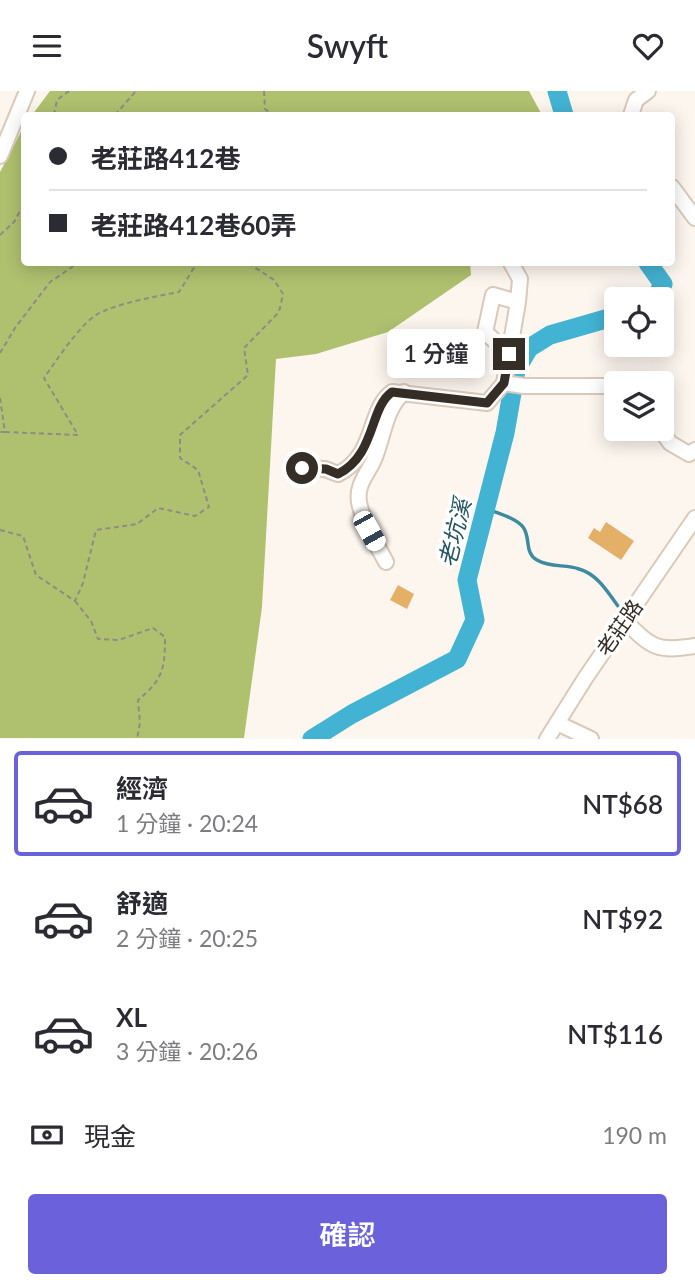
<!DOCTYPE html>
<html lang="zh-TW">
<head>
<meta charset="utf-8">
<style>
	:root { --surface:#fff; --page:#f7f7f7; --text:#2b2b33; --muted:#7c7c81; --line:#e1e1e2; --accent:#6b62db }
	body { margin:0; font-family:Lato,"Noto Sans TC",sans-serif; background:var(--page); color:var(--text); height:100vh; display:flex; flex-direction:column; font-size:26px; white-space:nowrap }
	* { box-sizing:border-box; margin:0 }
	p { font-size:23px; color:var(--muted) }
	.icon { flex:none; width:38px; height:38px; fill:none; stroke:currentColor; stroke-width:2; stroke-linecap:round; stroke-linejoin:round }
	.map { position:relative; height:648px; overflow:hidden }
	.drawer { display:flex; flex-direction:column; background:var(--surface); flex:1 }
	.drawer>* { flex:none }
	.guide { position:absolute; left:21px; top:21px; width:654px; height:154px; border-radius:7px; box-shadow:0 4px 18px #0003; display:grid; align-content:center; height:154px; padding:0 28px; background:var(--surface) }
	.tools { position:absolute; left:604px; top:196px; display:grid; gap:14px }
	.tools a { display:grid; place-items:center; width:70px; height:70px; border-radius:7px; background:var(--surface); box-shadow:0 4px 18px #0003; font-size:35px }
	.end { position:absolute; width:32px; height:32px; margin:-16px; border:9px solid #342e27; background:#fff; box-shadow:0 0 0 4px #fff }
	.from { border-radius:50% }
	.bubble { position:absolute; height:49px; border-radius:7px; background:var(--surface); box-shadow:0 4px 18px #0003; font-size:23px; font-weight:600; line-height:49px; text-align:center }
	.car { position:absolute; width:21px; height:42px; margin:-21px -10px; border-radius:9px; box-shadow:0 0 5px 2px #0007; background:linear-gradient(#fff 24%,#345 0 40%,#fff 0 76%,#345 0 86%,#fff 0) }
	.guide b { display:flex; align-items:center; gap:24px; height:66px; font-size:26px }
	.guide b+b { border-top:2px solid var(--line) }
	.guide i { width:18px; height:18px; background:var(--text) }
	ul { padding:12px 0 0; list-style:none }
	li { display:flex; align-items:center; gap:21px; height:105px; margin:0 14px 10px; padding:0 14px; border:4px solid transparent; border-radius:7px }
	li div { flex:1 }
	li b { display:block; font-size:26px }
	li em { font-style:normal; font-weight:600 }
	li.active { border-color:var(--accent) }
	li>.icon { width:63px; height:63px; stroke-width:1.5 }
	.pay { display:flex; align-items:center; gap:18px; height:77px; padding:0 28px; font-size:26px }
	.pay p { margin-inline-start:auto }
	.primary-button { display:flex; gap:14px; margin-top:auto; padding:14px 28px }
	.primary-button a { flex:1; height:80px; border-radius:7px; background:var(--accent); color:#fff; font-size:28px; font-weight:600; line-height:80px; text-align:center }
	header { display:flex; justify-content:space-between; align-items:center; height:91px; padding:0 28px; background:var(--surface); font-size:32px; font-weight:600 }
	.map>svg:first-child { display:block }
</style>
</head>
<body>
<header><svg class="icon" aria-label="menu" viewBox="0 0 24 24"><path d="M4 6h16M4 12h16M4 18h16"/></svg>Swyft<svg class="icon" aria-label="heart" viewBox="0 0 24 24"><path d="M12 20l-8-8c-3-5 5-10 8-4 3-6 11-1 8 4z"/></svg></header>
<div class="map">
<svg width="695" height="648" viewBox="0 0 695 648">
	<rect width="100%" height="100%" fill="#fdf6ef"/>
	<path fill="#afc16f" d="M 50,0 L 529,0 L 542,24 L 32,24 Z
		M 24,35 L 24,172 L 470,172 L 471,184 L 388,241 L 316,263 L 276,268 L 262,516 L 244,647 L 0,647 L 0,81 Z"/>
	<g fill="none" stroke-linecap="round" stroke-linejoin="round">
		<path stroke="#3e8b9f" stroke-width="3.5" d="M 485,417 C 496,422 515,426 523,436 C 531,446 524,462 537,469 C 550,477 566,473 579,478 C 597,483 607,500 618,515"/>
		<path stroke="#43b3d3" stroke-width="19" d="M 557,0 L 564,24
			M 648,172 L 663,193 L 655,208
			M 312,648 L 352,623 L 457,568 L 475,529 L 467,489 L 505,342 L 516,279 L 529,257 L 550,244 L 616,225"/>
	</g>
	<path fill="#e4af67" d="M 606,431 L 634,450 L 621,469 L 588,447 L 594,437 L 600,441 Z
		M 398,494 L 414,503 L 407,518 L 390,509 Z"/>
	<g fill="none" stroke-linecap="round" stroke-linejoin="round">
		<defs>
			<path id="minor" d="M 631,24 L 636,9 L 648,0
				M 0,65 L 27,0
				M 672,96 L 695,127
				M 509,263 L 518,211
				M 504,292 L 524,295 L 616,295
				M 660,338 L 670,352 L 689,363 L 695,359
				M 302,377 L 325,378 L 338,383 C 376,365 368,318 392,301 L 487,312 L 504,292 L 509,263 L 485,241 L 493,204 L 518,211 L 520,188 L 511,172
				M 386,471 C 376,452 363,433 359,411 C 356,392 369,382 375,366 C 384,344 385,318 404,301
				M 625,530 C 652,557 657,561 695,555
				M 557,632 L 591,648
				M 547,648 L 586,586 L 695,427"/>
		</defs>
		<use href="#minor" stroke="#dac9b9" stroke-width="18"/>
		<path stroke="#918b84" stroke-width="2" stroke-dasharray="5 3.5" stroke-linecap="butt" d="M 264,0 L 265,18 L 273,24
			M 54,24 L 57,9 L 69,0
			M 115,24 L 136,0
			M 0,144 L 14,131 L 24,113
			M 0,262 L 15,237 L 50,191 L 78,172
			M 0,307 L 5,341 L 0,341
			M 5,341 L 78,344 L 44,287 C 56,270 78,236 96,224 C 114,213 157,205 179,201 L 195,175 L 195,172
			M 0,439 L 23,445 L 36,484 L 75,510 L 83,492 L 96,439 L 137,433 L 158,417 L 195,425 L 209,416 L 198,379 L 180,367 L 180,344 L 248,284 L 244,257 L 279,221 L 283,203 L 274,189 L 248,172
			M 75,510 L 91,530 L 98,548 L 119,549 L 153,537 L 165,546 C 165,577 163,589 138,609 L 140,632 L 137,648"/>
		<use href="#minor" stroke="#fff" stroke-width="14"/>
	</g>
	<g fill="none" stroke-linecap="round" stroke-linejoin="round">
		<path stroke="#342e27" stroke-width="9" d="M 302,377 L 326,378 L 338,383 C 376,364 369,317 392,301 L 487,312 L 504,292 L 509,263"/>
	</g>
	<g text-anchor="middle" stroke-width="7" stroke-linejoin="round" paint-order="stroke">
		<g font-size="21" fill="#342e27" stroke="#fff">
			<text transform="translate(620 537) rotate(-55)" y="7">老莊路</text>
		</g>
		<g font-size="23" font-style="italic" fill="#245361" stroke="#fff">
			<text transform="translate(455 442) rotate(-76)" y="8">老坑溪</text>
		</g>
	</g>
</svg>
<div class="tools">
<a><svg class="icon" aria-label="locate" viewBox="0 0 24 24"><circle cx="12" cy="12" r="6"/><path d="M12 2v4M12 18v4M2 12h4M18 12h4"/></svg></a>
<a><svg class="icon" aria-label="layers" viewBox="0 0 24 24"><path d="M12 4l9 5-9 5-9-5zM3 14l9 5 9-5"/></svg></a>
</div>
<i class="end from" style="left:302px;top:377px"></i>
<i class="end" style="left:509px;top:263px"></i>
<div class="bubble" style="left:387px;top:238px;width:98px">1 分鐘</div>
<i class="car" style="left:369px;top:440px;rotate:151deg"></i>
<div class="guide">
<b><i class="from"></i>老莊路412巷</b>
<b><i></i>老莊路412巷60弄</b>
</div>
</div>
<section class="drawer">
<ul>
<li class="active"><svg class="icon" aria-label="car" viewBox="0 0 24 24"><path d="M5 17H2v-5l4-1 3-4h7l3 4 3 1v5h-3M9 17h6M6 11h13"/><circle cx="7" cy="17" r="2"/><circle cx="17" cy="17" r="2"/></svg><div><b>經濟</b><p>1 分鐘 · 20:24</p></div><em>NT$68</em></li>
<li><svg class="icon" aria-label="car" viewBox="0 0 24 24"><path d="M5 17H2v-5l4-1 3-4h7l3 4 3 1v5h-3M9 17h6M6 11h13"/><circle cx="7" cy="17" r="2"/><circle cx="17" cy="17" r="2"/></svg><div><b>舒適</b><p>2 分鐘 · 20:25</p></div><em>NT$92</em></li>
<li><svg class="icon" aria-label="car" viewBox="0 0 24 24"><path d="M5 17H2v-5l4-1 3-4h7l3 4 3 1v5h-3M9 17h6M6 11h13"/><circle cx="7" cy="17" r="2"/><circle cx="17" cy="17" r="2"/></svg><div><b>XL</b><p>3 分鐘 · 20:26</p></div><em>NT$116</em></li>
</ul>
<div class="pay"><svg class="icon" aria-label="cash" viewBox="0 0 24 24"><path d="M3 7h18v10H3z"/><circle cx="12" cy="12" r="2"/></svg>現金<p>190 m</p></div>
<div class="primary-button"><a>確認</a></div>
</section>
</body>
</html>
